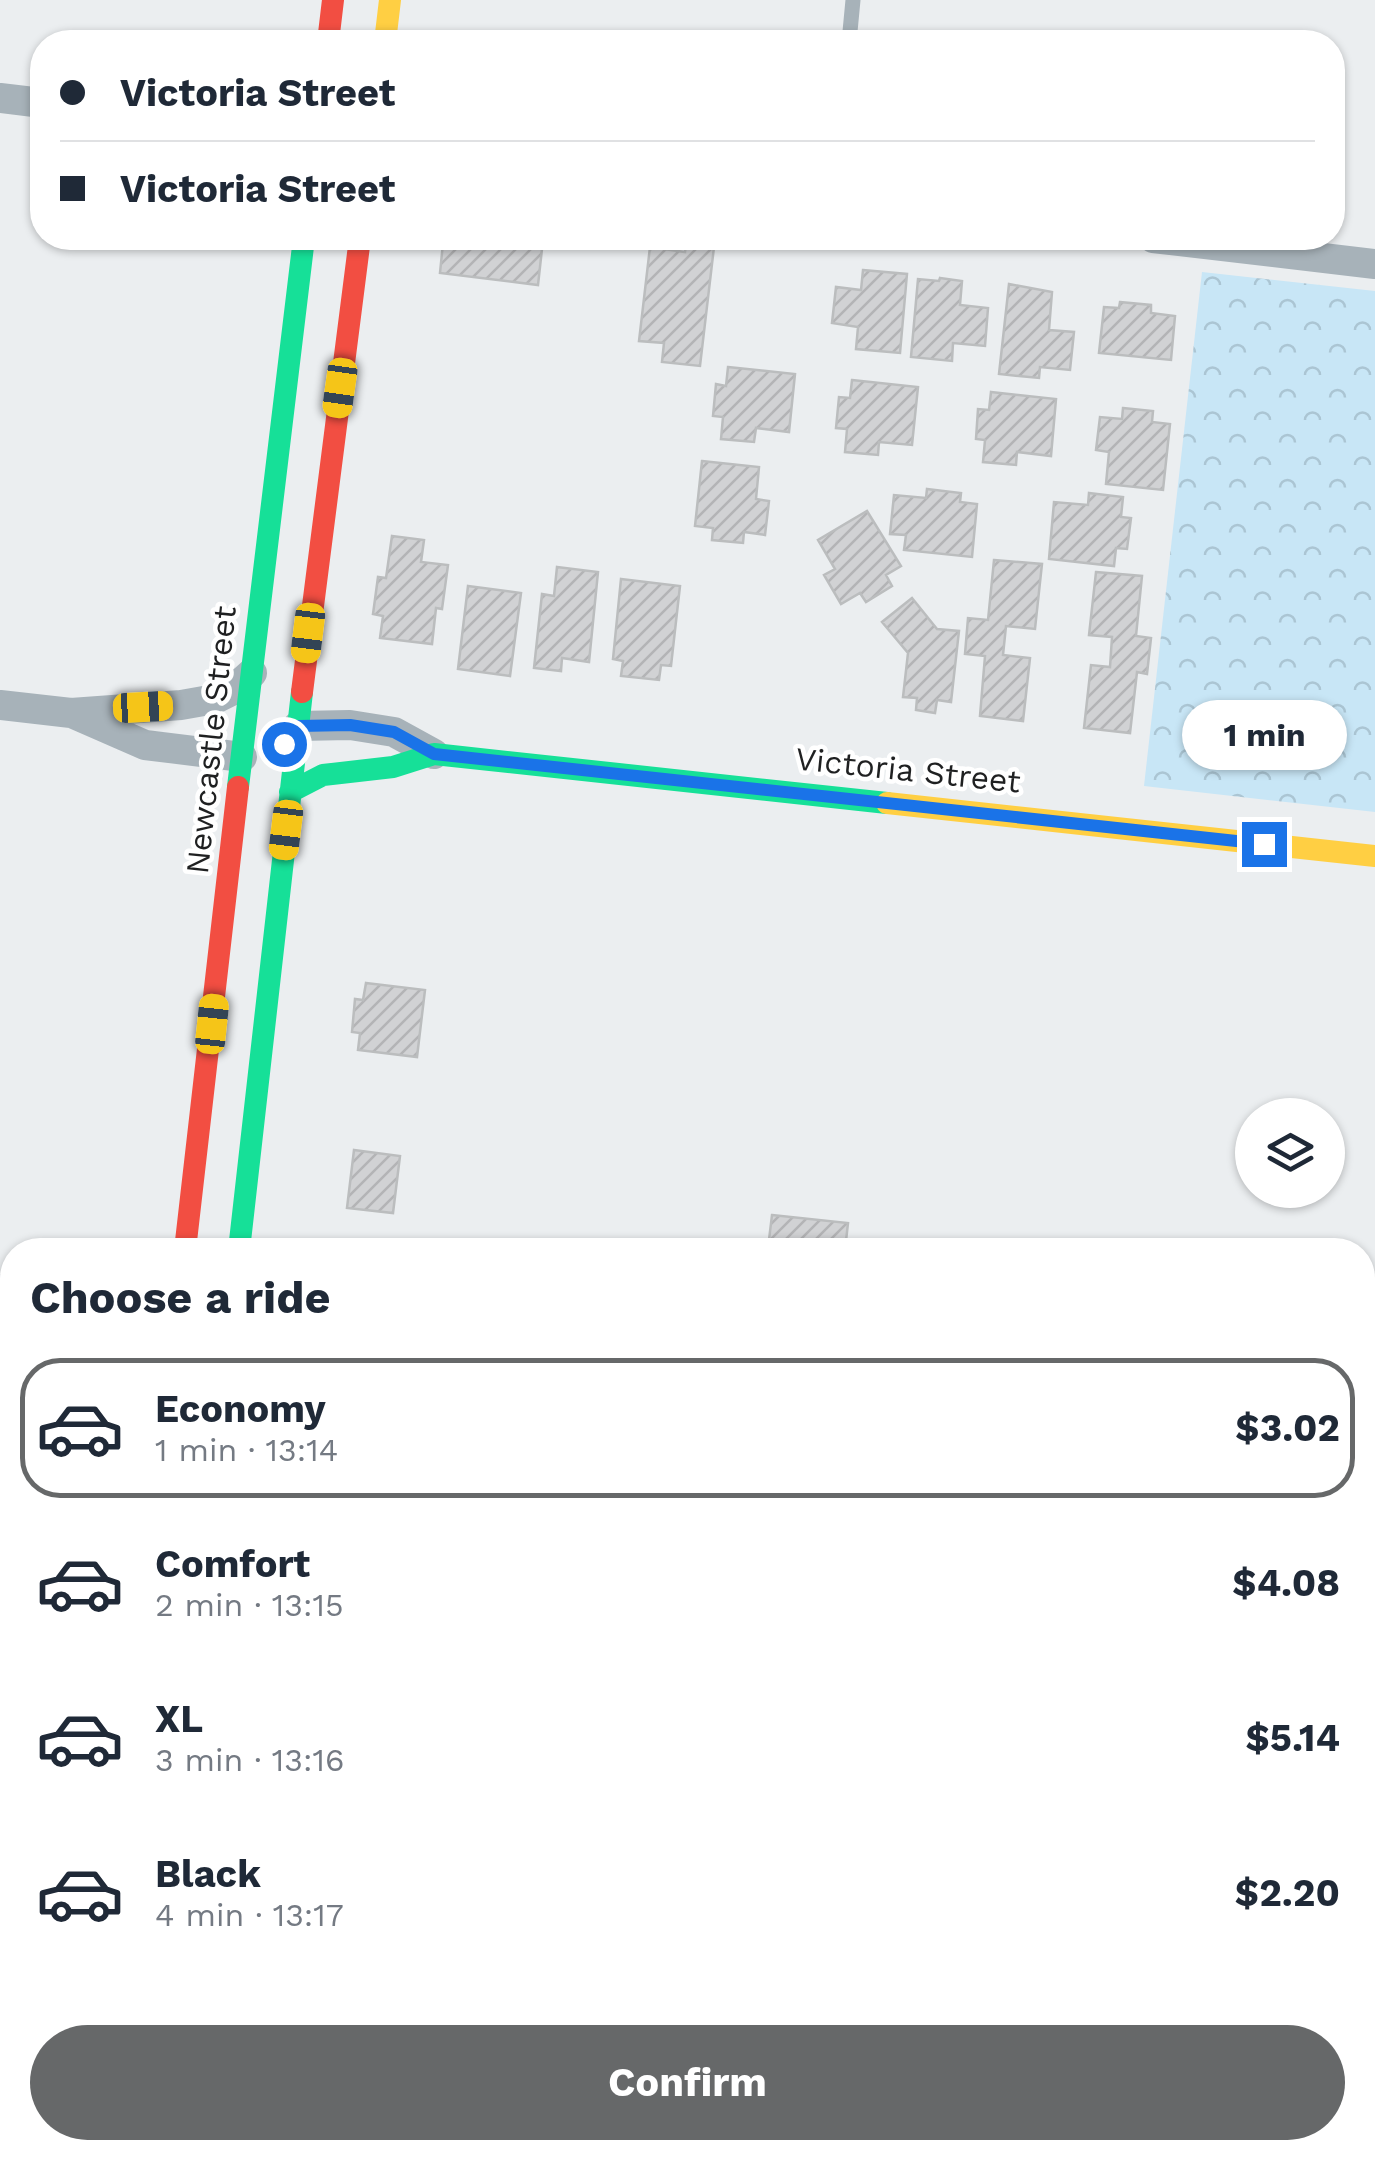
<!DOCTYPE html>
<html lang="en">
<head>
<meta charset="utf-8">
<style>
	:root { --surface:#fff; --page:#f2f2f3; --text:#1f2937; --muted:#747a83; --line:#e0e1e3; --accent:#666869 }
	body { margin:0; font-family:"Work Sans",sans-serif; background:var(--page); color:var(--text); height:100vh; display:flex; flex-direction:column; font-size:38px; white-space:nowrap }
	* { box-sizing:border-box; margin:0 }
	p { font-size:32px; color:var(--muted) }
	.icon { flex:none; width:55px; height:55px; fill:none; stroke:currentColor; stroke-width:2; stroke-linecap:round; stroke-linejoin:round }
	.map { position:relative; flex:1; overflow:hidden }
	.panel { position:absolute; left:0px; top:1238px; width:1375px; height:922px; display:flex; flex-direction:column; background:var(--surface); border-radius:40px 40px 0 0; box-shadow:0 2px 8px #0004 }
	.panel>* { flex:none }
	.hud { position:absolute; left:30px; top:30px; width:1315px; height:220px; border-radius:40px; box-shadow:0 2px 8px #0004; display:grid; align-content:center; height:220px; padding:0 30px; background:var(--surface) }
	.buttons { position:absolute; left:1235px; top:1098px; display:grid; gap:20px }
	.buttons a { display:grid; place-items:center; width:110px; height:110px; border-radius:50%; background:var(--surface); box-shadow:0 2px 8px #0004; font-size:50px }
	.end { position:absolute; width:45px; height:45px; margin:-22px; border:12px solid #1a73e8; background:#fff; box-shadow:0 0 0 5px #fff }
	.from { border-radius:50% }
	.bubble { position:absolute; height:70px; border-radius:35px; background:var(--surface); box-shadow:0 2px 8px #0004; font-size:32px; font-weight:700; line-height:70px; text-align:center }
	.car { position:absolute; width:30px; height:60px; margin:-30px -15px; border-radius:12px; box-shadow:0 0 8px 2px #0007; background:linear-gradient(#f5c518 24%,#345 0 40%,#f5c518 0 76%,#345 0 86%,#f5c518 0) }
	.hud b { display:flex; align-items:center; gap:35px; height:95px; font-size:38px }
	.hud b+b { border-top:2px solid var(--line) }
	.hud i { width:25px; height:25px; background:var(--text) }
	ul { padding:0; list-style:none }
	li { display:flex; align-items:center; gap:30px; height:140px; margin:0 20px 15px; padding:0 10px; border:5px solid transparent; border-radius:40px }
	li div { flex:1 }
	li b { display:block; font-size:38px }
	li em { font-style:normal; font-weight:700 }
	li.current { border-color:var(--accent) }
	li>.icon { width:90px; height:90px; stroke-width:1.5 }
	h2 { padding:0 30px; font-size:45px; line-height:120px }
	.button { display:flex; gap:20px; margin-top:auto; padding:20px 30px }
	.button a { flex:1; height:115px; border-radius:60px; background:var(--accent); color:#fff; font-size:40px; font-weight:700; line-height:115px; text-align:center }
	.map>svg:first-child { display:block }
</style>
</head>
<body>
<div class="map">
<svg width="1375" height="2159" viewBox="0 0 1375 2159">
	<defs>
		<pattern id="park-crowns" width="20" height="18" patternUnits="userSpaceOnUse" patternTransform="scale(2.5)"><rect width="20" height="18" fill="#c8e6f6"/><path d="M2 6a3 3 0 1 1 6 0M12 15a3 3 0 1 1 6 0" fill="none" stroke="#abc5d3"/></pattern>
		<pattern id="building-hatch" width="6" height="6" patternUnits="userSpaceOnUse" patternTransform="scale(2.5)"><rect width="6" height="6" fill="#d1d2d4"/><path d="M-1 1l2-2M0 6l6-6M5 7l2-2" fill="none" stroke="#b3b4b6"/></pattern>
	</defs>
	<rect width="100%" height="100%" fill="#ebeef0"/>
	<path fill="url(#park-crowns)" d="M 1202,272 L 1375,291 L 1375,812 L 1144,786 Z"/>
	<path fill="url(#building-hatch)" stroke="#bbbdbe" stroke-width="2.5" d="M 450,238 L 510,238 L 509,246 L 542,249 L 538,285 L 440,273 L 443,243 L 449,243 Z
		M 686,244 L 714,247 L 700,366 L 662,362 L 664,343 L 639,341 L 650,247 L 685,252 Z
		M 863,270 L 907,274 L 900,353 L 856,349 L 858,327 L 832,323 L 836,287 L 861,290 Z
		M 940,278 L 962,281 L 960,305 L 988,308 L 985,346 L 953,343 L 952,361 L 911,357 L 918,279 L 939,281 Z
		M 1009,284 L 1052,292 L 1049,330 L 1074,332 L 1070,370 L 1040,367 L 1039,378 L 999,374 Z
		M 1120,302 L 1151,305 L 1151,313 L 1175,316 L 1171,360 L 1099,353 L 1104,307 L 1119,308 Z
		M 728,367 L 795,374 L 789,432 L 756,428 L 754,442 L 721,439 L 723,417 L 713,416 L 716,384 L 726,386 Z
		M 852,380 L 918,387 L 912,445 L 879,442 L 878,455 L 845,452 L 847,429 L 836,428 L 839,397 L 850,398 Z
		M 991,392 L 1056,399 L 1051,456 L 1017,452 L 1016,465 L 983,462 L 985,440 L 976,439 L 978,409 L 989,410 Z
		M 1123,408 L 1153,411 L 1152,422 L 1170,424 L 1163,490 L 1106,484 L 1109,452 L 1096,450 L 1100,417 L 1122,419 Z
		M 702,461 L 759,467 L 756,499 L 769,501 L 765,535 L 744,532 L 743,543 L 712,540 L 713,528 L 695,526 Z
		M 927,489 L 961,493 L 960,502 L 977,504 L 972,557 L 904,550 L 906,535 L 890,534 L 894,495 L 926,498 Z
		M 1089,493 L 1123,497 L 1121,517 L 1131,518 L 1127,549 L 1116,548 L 1114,566 L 1049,559 L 1054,502 L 1088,505 Z
		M 867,511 L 901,566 L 886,575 L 892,586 L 866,602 L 860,593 L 841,604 L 824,575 L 835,569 L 818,540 Z
		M 392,536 L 424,540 L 421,562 L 448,565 L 442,609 L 436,608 L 432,644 L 380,638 L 383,616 L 373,614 L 378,577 L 386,578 Z
		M 994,560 L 1042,564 L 1035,629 L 1006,626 L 1003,655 L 1030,658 L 1023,721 L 980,716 L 985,656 L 965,654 L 968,618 L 988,620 Z
		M 557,567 L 598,572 L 589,662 L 562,658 L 561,671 L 534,668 L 542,594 L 554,596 Z
		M 1096,572 L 1142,576 L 1136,636 L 1151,638 L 1147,674 L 1137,672 L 1130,733 L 1084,728 L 1091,665 L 1110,667 L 1112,637 L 1089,635 Z
		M 621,579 L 680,586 L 671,666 L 661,665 L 659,680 L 621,676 L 623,661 L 613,659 Z
		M 468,586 L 521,593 L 510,676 L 458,669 Z
		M 912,598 L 937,629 L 959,631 L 951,702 L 937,700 L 935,713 L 916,710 L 917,698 L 903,697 L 908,653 L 882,622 Z
		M 366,983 L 425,990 L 417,1057 L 358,1050 L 360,1033 L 352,1032 L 355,999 L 363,1000 Z
		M 354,1150 L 400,1156 L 393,1213 L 347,1208 Z
		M 772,1215 L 848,1223 L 845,1250 L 768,1248 Z
		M 0,1703 L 12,1705 L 12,1763 L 0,1762 Z
		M 0,2085 L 12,2087 L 12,2141 L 0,2140 Z
		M 834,2148 L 930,2148 L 928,2159 L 832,2159 Z
		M 1095,2148 L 1144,2148 L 1143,2159 L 1093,2159 Z
		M 1044,2150 L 1071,2153 L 1070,2159 L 1043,2159 Z"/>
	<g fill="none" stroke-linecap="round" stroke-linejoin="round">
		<path stroke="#a7b2b9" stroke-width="15" d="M 849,42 L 853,0"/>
		<path stroke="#a7b2b9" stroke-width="30" d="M 0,98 L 42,103
			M 1153,238 L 1375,264
			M 0,705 L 71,713 L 181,705 L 215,699 L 233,690 L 252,673
			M 74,714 L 145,745 L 242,757
			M 298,726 L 350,725 L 394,732 L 434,754
			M 0,1289 L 12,1291
			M 1362,1438 L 1375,1439"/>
		<path stroke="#16e098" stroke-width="22" d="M 238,787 L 304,238
			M 290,792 L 323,775 L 393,767 L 434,754 L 887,803
			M 239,1250 L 302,692"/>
		<path stroke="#ffcf43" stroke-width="22" d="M 385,42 L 390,0
			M 887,803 L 1375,856
			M 1362,2053 L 1375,2055
			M 83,2159 L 85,2148
			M 137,2159 L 139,2148"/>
		<path stroke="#f24e42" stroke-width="22" d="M 328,42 L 333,0
			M 302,692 L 360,238
			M 185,1250 L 238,787
			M 0,1904 L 12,1906"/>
	</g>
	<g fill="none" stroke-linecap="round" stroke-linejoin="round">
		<path stroke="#1a73e8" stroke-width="12" d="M 284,744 L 298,726 L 350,725 L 394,732 L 434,754 L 1264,844"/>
	</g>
	<g text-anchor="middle" stroke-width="9" stroke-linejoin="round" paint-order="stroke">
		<g font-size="32" fill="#1f2021" stroke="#fff">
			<text transform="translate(211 740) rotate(-84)" y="11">Newcastle Street</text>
			<text transform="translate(908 770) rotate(6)" y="11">Victoria Street</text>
		</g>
	</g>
</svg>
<div class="buttons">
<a><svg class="icon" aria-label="layers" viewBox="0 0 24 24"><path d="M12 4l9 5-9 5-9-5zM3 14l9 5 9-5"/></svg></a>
</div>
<i class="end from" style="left:284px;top:744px"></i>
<i class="end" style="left:1264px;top:844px"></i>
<div class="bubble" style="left:1182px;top:700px;width:165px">1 min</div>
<i class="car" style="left:340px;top:388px;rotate:188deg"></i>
<i class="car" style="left:308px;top:633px;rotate:187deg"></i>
<i class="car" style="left:143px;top:707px;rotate:87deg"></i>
<i class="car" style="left:286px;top:830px;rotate:187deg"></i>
<i class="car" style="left:212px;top:1024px;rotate:6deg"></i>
<div class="hud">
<b><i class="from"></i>Victoria Street</b>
<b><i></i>Victoria Street</b>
</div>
<section class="panel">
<h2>Choose a ride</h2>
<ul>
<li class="current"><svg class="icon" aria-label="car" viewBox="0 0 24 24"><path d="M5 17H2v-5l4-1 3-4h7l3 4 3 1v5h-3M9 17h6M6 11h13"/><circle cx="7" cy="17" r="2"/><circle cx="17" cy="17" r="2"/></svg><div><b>Economy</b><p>1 min · 13:14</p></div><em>$3.02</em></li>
<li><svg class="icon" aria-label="car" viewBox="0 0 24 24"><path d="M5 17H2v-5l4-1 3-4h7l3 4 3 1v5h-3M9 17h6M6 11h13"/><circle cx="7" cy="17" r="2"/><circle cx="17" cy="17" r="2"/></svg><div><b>Comfort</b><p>2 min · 13:15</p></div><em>$4.08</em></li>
<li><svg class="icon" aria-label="car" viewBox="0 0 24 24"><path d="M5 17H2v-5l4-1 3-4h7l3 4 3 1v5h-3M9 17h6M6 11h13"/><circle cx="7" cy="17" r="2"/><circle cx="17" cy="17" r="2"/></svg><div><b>XL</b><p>3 min · 13:16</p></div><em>$5.14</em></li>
<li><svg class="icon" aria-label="car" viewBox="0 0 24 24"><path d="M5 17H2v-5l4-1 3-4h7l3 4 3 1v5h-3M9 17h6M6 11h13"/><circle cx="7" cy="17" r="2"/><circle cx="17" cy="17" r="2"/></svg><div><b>Black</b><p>4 min · 13:17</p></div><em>$2.20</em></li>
</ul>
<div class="button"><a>Confirm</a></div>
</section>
</div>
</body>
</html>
